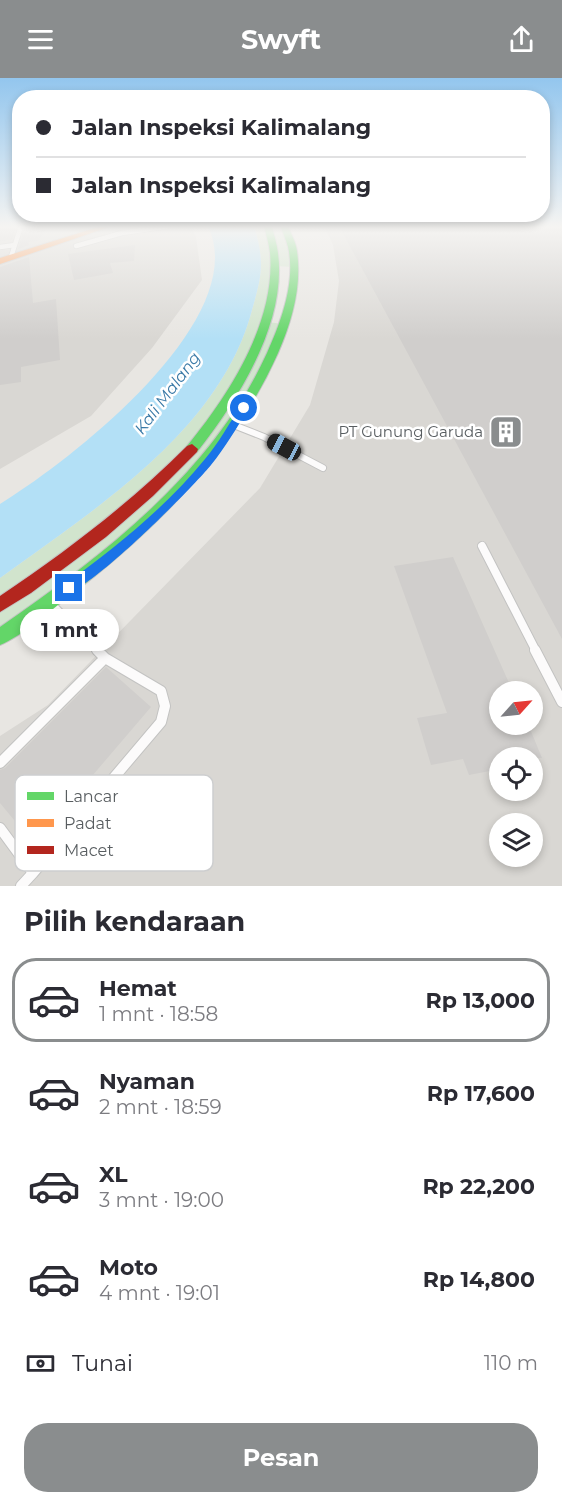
<!DOCTYPE html>
<html lang="id">
<head>
<meta charset="utf-8">
<style>
	:root { --surface:#fff; --page:#f2f2f3; --text:#2b2b33; --muted:#7c7c81; --line:#e1e1e2; --accent:#8a8d8e }
	body { margin:0; font-family:Montserrat,sans-serif; background:var(--page); color:var(--text); height:100vh; display:flex; flex-direction:column; font-size:22px; white-space:nowrap }
	* { box-sizing:border-box; margin:0 }
	p { font-size:20px; color:var(--muted) }
	.icon { flex:none; width:33px; height:33px; fill:none; stroke:currentColor; stroke-width:2; stroke-linecap:round; stroke-linejoin:round }
	.map { position:relative; height:808px; overflow:hidden }
	.side { display:flex; flex-direction:column; background:var(--surface); flex:1 }
	.side>* { flex:none }
	.top-card { position:absolute; left:12px; top:12px; width:538px; height:132px; border-radius:24px; box-shadow:0 3px 9px #0003; display:grid; align-content:center; height:132px; padding:0 24px; background:var(--surface) }
	.needle { width:39px; rotate:63deg }
	.tools { position:absolute; left:489px; top:603px; display:grid; gap:12px }
	.tools a { display:grid; place-items:center; width:54px; height:54px; border-radius:50%; background:var(--surface); box-shadow:0 3px 9px #0003; font-size:30px }
	.end { position:absolute; width:27px; height:27px; margin:-14px; border:8px solid #1a73e8; background:#fff; box-shadow:0 0 0 3px #fff }
	.from { border-radius:50% }
	.bubble { position:absolute; height:42px; border-radius:21px; background:var(--surface); box-shadow:0 3px 9px #0003; font-size:20px; font-weight:700; line-height:42px; text-align:center }
	.car { position:absolute; width:18px; height:36px; margin:-18px -9px; border-radius:8px; box-shadow:0 0 4px 2px #0007; background:linear-gradient(#222 24%,#8ab4d8 0 40%,#222 0 76%,#8ab4d8 0 86%,#222 0) }
	.top-card b { display:flex; align-items:center; gap:21px; height:57px; font-size:22px }
	.top-card b+b { border-top:2px solid var(--line) }
	.top-card i { width:15px; height:15px; background:var(--text) }
	ul { padding:0; list-style:none }
	li { display:flex; align-items:center; gap:18px; height:84px; margin:0 12px 9px; padding:0 12px; border:3px solid transparent; border-radius:24px }
	li div { flex:1 }
	li b { display:block; font-size:22px }
	li em { font-style:normal; font-weight:700 }
	li.on { border-color:var(--accent) }
	li>.icon { width:54px; height:54px; stroke-width:1.5 }
	h2 { padding:0 24px; font-size:27px; line-height:72px }
	.pay { display:flex; align-items:center; gap:15px; height:66px; padding:0 24px; font-size:22px }
	.pay p { margin-inline-start:auto }
	.action { display:flex; gap:12px; margin-top:auto; padding:12px 24px }
	.action a { flex:1; height:69px; border-radius:24px; background:var(--accent); color:#fff; font-size:24px; font-weight:700; line-height:69px; text-align:center }
	header { display:flex; justify-content:space-between; align-items:center; height:78px; padding:0 24px; background:var(--accent); color:#fff; font-size:27px; font-weight:700 }
	.map>svg:first-child { display:block }
</style>
</head>
<body>
<header><svg class="icon" aria-label="menu" viewBox="0 0 24 24"><path d="M4 6h16M4 12h16M4 18h16"/></svg>Swyft<svg class="icon" aria-label="share" viewBox="0 0 24 24"><path d="M12 15V3M7 8l5-5 5 5M5 13v7h14v-7"/></svg></header>
<div class="map">
<svg width="562" height="808" viewBox="0 0 562 808">
	<rect width="100%" height="100%" fill="#e8e6e2"/>
	<path fill="#d9d7d3" fill-rule="evenodd" d="M 0,148 L 190,148 L 196,159 L 202,202 L 152,270 L 91,338 L 0,391 Z
		M 324,148 L 562,148 L 562,808 L 0,808 L 0,658 L 48,627 L 260,410 L 310,327 L 334,244 L 339,203 L 333,167 ZM 500,614 L 532,614 L 532,646 L 500,646 ZM 500,680 L 532,680 L 532,712 L 500,712 ZM 500,746 L 532,746 L 532,778 L 500,778 Z"/>
	<path fill="#d1e4cd" d="M 254,148 L 284,148 L 293,173 L 293,189 L 276,188 L 267,244 L 284,246 L 209,383 L 0,558 L 0,500 C 96,430 220,353 252,232 C 262,197 265,184 254,148 Z"/>
	<path fill="#b3e0f6" d="M 208,148 L 254,148 C 265,184 262,197 252,232 C 220,353 96,430 0,500 L 0,426 C 69,384 253,242 208,148 Z"/>
	<path fill="#d0cecc" d="M 25,148 L 47,151 L 38,163 L 28,164 L 29,167 L 18,171 Z
		M 339,148 L 562,148 L 562,561 Z
		M 16,149 L 12,162 L 0,163 L 0,151 Z
		M 135,167 L 134,183 L 110,185 L 113,195 L 74,202 L 68,176 Z
		M 29,179 L 33,225 L 56,221 L 60,282 L 21,289 L 21,304 L 0,307 L 0,189 Z
		M 453,479 L 513,614 L 500,614 L 500,646 L 528,646 L 542,680 L 500,680 L 500,691 L 469,697 L 463,681 L 431,687 L 417,640 L 447,635 L 394,488 Z
		M 106,589 L 151,629 L 34,766 L 0,725 L 0,692 L 5,690 Z"/>
	<g fill="none" stroke-linecap="round" stroke-linejoin="round">
		<defs>
			<path id="lane-far3" d="M 76,168 L 122,155 L 169,148
				M 0,169 L 15,167
				M 11,179 L 21,148"/>
			<path id="lane-far2" d="M 231,346 L 264,359 L 323,390"/>
			<path id="lane-far1" d="M 482,468 L 536,573
				M 52,527 L 98,573"/>
			<path id="lane" d="M 535,572 L 562,624
				M 0,685 L 105,580
				M 0,750 L 33,795 L 161,644 L 165,628 L 161,613 L 105,580 L 97,572
				M 21,808 L 33,795"/>
			<path id="fast" d="M 264,148 L 272,148 C 274,157 277,166 278,175 C 287,245 238,322 197,374 L 187,374 L 186,371 L 187,368 C 229,317 276,244 270,175 C 269,166 266,157 264,148 Z
				M 280,148 L 288,148 C 291,156 296,164 297,173 C 302,208 292,243 278,275 C 233,376 153,454 67,520 C 47,535 22,558 0,567 L 0,549 C 105,476 212,395 267,275 C 281,244 296,204 288,169 C 286,162 283,155 280,148 Z"/>
			<path id="slow" d="M 101,148 L 112,148 L 0,186 L 0,180 Z"/>
			<path id="jam" d="M 192,366 L 198,371 L 197,374 L 153,418 L 106,459 L 31,515 L 0,534 L 0,518 C 67,473 130,425 187,368 Z"/>
		</defs>
		<use href="#lane-far3" stroke="#c3c3c2" stroke-width="6"/>
		<use href="#lane-far2" stroke="#c3c3c2" stroke-width="8"/>
		<use href="#lane-far1" stroke="#c3c3c2" stroke-width="10"/>
		<use href="#lane" stroke="#c3c3c2" stroke-width="12"/>
		<use href="#fast" stroke="#c4c4c4" stroke-width="2"/>
		<use href="#slow" stroke="#c4c4c4" stroke-width="2"/>
		<use href="#jam" stroke="#c4c4c4" stroke-width="2"/>
		<use href="#lane-far3" stroke="#fcfbfb" stroke-width="4.5"/>
		<use href="#lane-far2" stroke="#fcfbfb" stroke-width="6"/>
		<use href="#lane-far1" stroke="#fcfbfb" stroke-width="8"/>
		<use href="#lane" stroke="#fcfbfb" stroke-width="10"/>
		<use href="#fast" fill="#63d668" fill-rule="evenodd"/>
		<use href="#slow" fill="#ff974d" fill-rule="evenodd"/>
		<use href="#jam" fill="#b3261e" fill-rule="evenodd"/>
	</g>
	<linearGradient id="sky" x2="0" y2="1"><stop stop-color="#93c6ee"/><stop offset="0.57" stop-color="#f5f4f2"/><stop offset="1" stop-color="#f5f4f2" stop-opacity="0"/></linearGradient>
	<rect width="562" height="261" fill="url(#sky)"/>
	<path fill="#1a73e8" d="M 241,328 L 249,330 C 237,349 225,370 211,387 C 195,407 84,520 64,514 L 64,507 C 115,470 166,429 205,381 C 219,365 229,345 241,328 Z"/>
	<defs>
		<symbol id="building-square" viewBox="-11 -11 22 22"><rect x="-9" y="-9" width="18" height="18" rx="4" fill="#8a8d8e" stroke="#fff"/><path d="M-4-6H4V6H1V3H-1V6H-4ZM-2.5-4.3h1.7v1.8h-1.7ZM.8-4.3h1.7v1.8H.8ZM-2.5-1h1.7V.8h-1.7ZM.8-1h1.7V.8H.8Z" fill="#fff"/></symbol>
	</defs>
	<g fill-rule="evenodd">
		<use href="#building-square" x="487" y="335" width="38" height="38"/>
	</g>
	<g text-anchor="middle" stroke-width="5" stroke-linejoin="round" paint-order="stroke">
		<g font-size="15" fill="#585d60" stroke="#fff" text-anchor="end">
			<text x="483" y="359">PT Gunung Garuda</text>
		</g>
		<g font-size="16" font-style="italic" fill="#3979a6" stroke="#fff">
			<text transform="translate(167 315) rotate(-53)" y="6">Kali Malang</text>
		</g>
	</g>
	<rect x="15" y="697" width="198" height="96" rx="9" fill="#fff" stroke="#cdcecf" stroke-width="1.5"/>
	<rect x="27" y="714" width="27" height="8" fill="#63d668"/>
	<rect x="27" y="741" width="27" height="8" fill="#ff974d"/>
	<rect x="27" y="768" width="27" height="8" fill="#b3261e"/>
	<g font-size="16" fill="#585d60">
		<text x="64" y="724">Lancar</text>
		<text x="64" y="751">Padat</text>
		<text x="64" y="778">Macet</text>
	</g>
</svg>
<div class="tools">
<a><svg class="needle" viewBox="-14 -14 28 28"><path d="M0-13l5 13h-10z" fill="#e53935"/><path d="M0 13l5-13h-10z" fill="#7c7c81"/></svg></a>
<a><svg class="icon" aria-label="locate" viewBox="0 0 24 24"><circle cx="12" cy="12" r="6"/><path d="M12 2v4M12 18v4M2 12h4M18 12h4"/></svg></a>
<a><svg class="icon" aria-label="layers" viewBox="0 0 24 24"><path d="M12 4l9 5-9 5-9-5zM3 14l9 5 9-5"/></svg></a>
</div>
<i class="end from" style="left:244px;top:330px"></i>
<i class="end" style="left:69px;top:510px"></i>
<div class="bubble" style="left:20px;top:531px;width:99px">1 mnt</div>
<i class="car" style="left:284px;top:369px;rotate:298deg"></i>
<div class="top-card">
<b><i class="from"></i>Jalan Inspeksi Kalimalang</b>
<b><i></i>Jalan Inspeksi Kalimalang</b>
</div>
</div>
<section class="side">
<h2>Pilih kendaraan</h2>
<ul>
<li class="on"><svg class="icon" aria-label="car" viewBox="0 0 24 24"><path d="M5 17H2v-5l4-1 3-4h7l3 4 3 1v5h-3M9 17h6M6 11h13"/><circle cx="7" cy="17" r="2"/><circle cx="17" cy="17" r="2"/></svg><div><b>Hemat</b><p>1 mnt · 18:58</p></div><em>Rp 13,000</em></li>
<li><svg class="icon" aria-label="car" viewBox="0 0 24 24"><path d="M5 17H2v-5l4-1 3-4h7l3 4 3 1v5h-3M9 17h6M6 11h13"/><circle cx="7" cy="17" r="2"/><circle cx="17" cy="17" r="2"/></svg><div><b>Nyaman</b><p>2 mnt · 18:59</p></div><em>Rp 17,600</em></li>
<li><svg class="icon" aria-label="car" viewBox="0 0 24 24"><path d="M5 17H2v-5l4-1 3-4h7l3 4 3 1v5h-3M9 17h6M6 11h13"/><circle cx="7" cy="17" r="2"/><circle cx="17" cy="17" r="2"/></svg><div><b>XL</b><p>3 mnt · 19:00</p></div><em>Rp 22,200</em></li>
<li><svg class="icon" aria-label="car" viewBox="0 0 24 24"><path d="M5 17H2v-5l4-1 3-4h7l3 4 3 1v5h-3M9 17h6M6 11h13"/><circle cx="7" cy="17" r="2"/><circle cx="17" cy="17" r="2"/></svg><div><b>Moto</b><p>4 mnt · 19:01</p></div><em>Rp 14,800</em></li>
</ul>
<div class="pay"><svg class="icon" aria-label="cash" viewBox="0 0 24 24"><path d="M3 7h18v10H3z"/><circle cx="12" cy="12" r="2"/></svg>Tunai<p>110 m</p></div>
<div class="action"><a>Pesan</a></div>
</section>
</body>
</html>
